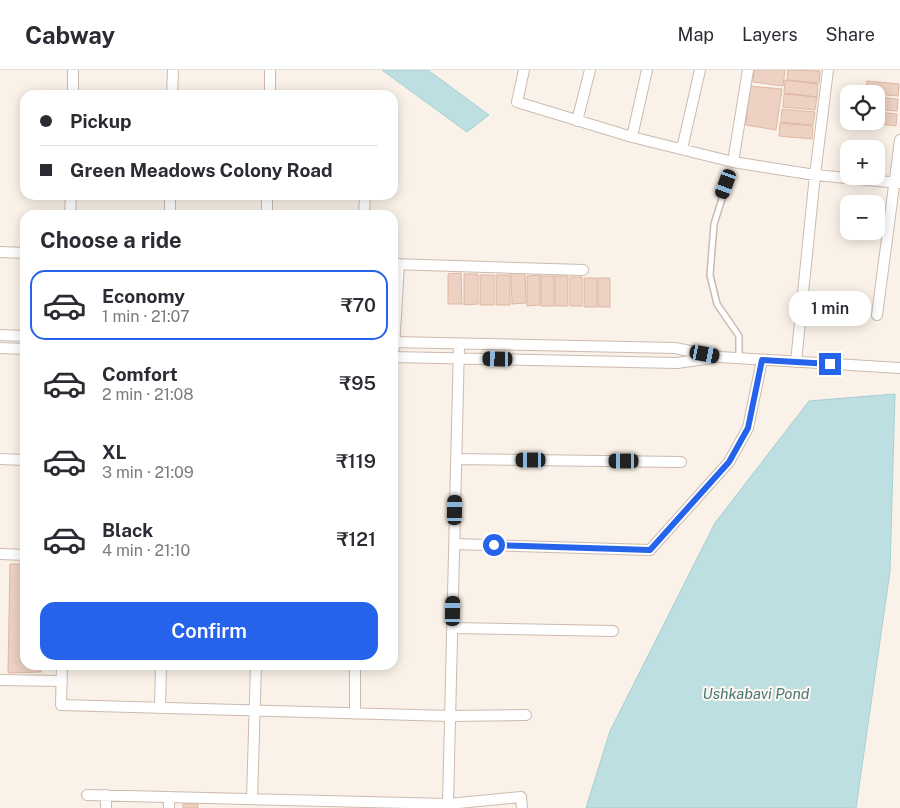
<!DOCTYPE html>
<html lang="en">
<head>
<meta charset="utf-8">
<style>
	:root { --surface:#fff; --page:#f7f7f7; --text:#2b2b33; --muted:#7c7c81; --line:#e1e1e2; --accent:#2563eb }
	body { margin:0; font-family:"Public Sans",sans-serif; background:var(--page); color:var(--text); height:100vh; display:flex; flex-direction:column; font-size:19px; white-space:nowrap }
	* { box-sizing:border-box; margin:0 }
	p { font-size:16px; color:var(--muted) }
	.icon { flex:none; width:28px; height:28px; fill:none; stroke:currentColor; stroke-width:2; stroke-linecap:round; stroke-linejoin:round }
	.map { position:relative; flex:1; overflow:hidden }
	.details { position:absolute; left:20px; top:140px; width:378px; height:460px; display:flex; flex-direction:column; background:var(--surface); border-radius:15px; box-shadow:0 2px 12px #0003 }
	.details>* { flex:none }
	.top-card { position:absolute; left:20px; top:20px; width:378px; height:110px; border-radius:15px; box-shadow:0 2px 12px #0003; display:grid; align-content:center; height:110px; padding:0 20px; background:var(--surface) }
	.buttons { position:absolute; left:840px; top:15px; display:grid; gap:10px }
	.buttons a { display:grid; place-items:center; width:45px; height:45px; border-radius:10px; background:var(--surface); box-shadow:0 2px 12px #0003; font-size:25px }
	.end { position:absolute; width:22px; height:22px; margin:-11px; border:6px solid #2563eb; background:#fff; box-shadow:0 0 0 2px #fff }
	.from { border-radius:50% }
	.bubble { position:absolute; height:35px; border-radius:15px; background:var(--surface); box-shadow:0 2px 12px #0003; font-size:16px; font-weight:600; line-height:35px; text-align:center }
	.car { position:absolute; width:15px; height:30px; margin:-15px -8px; border-radius:6px; box-shadow:0 0 4px 1px #0007; background:linear-gradient(#222 24%,#8ab4d8 0 40%,#222 0 76%,#8ab4d8 0 86%,#222 0) }
	.top-card b { display:flex; align-items:center; gap:18px; height:48px; font-size:19px }
	.top-card b+b { border-top:1px solid var(--line) }
	.top-card i { width:12px; height:12px; background:var(--text) }
	ul { padding:0; list-style:none }
	li { display:flex; align-items:center; gap:15px; height:70px; margin:0 10px 8px; padding:0 10px; border:2px solid transparent; border-radius:15px }
	li div { flex:1 }
	li b { display:block; font-size:19px }
	li em { font-style:normal; font-weight:600 }
	li.selected { border-color:var(--accent) }
	li>.icon { width:45px; height:45px; stroke-width:1.5 }
	h2 { padding:0 20px; font-size:22px; line-height:60px }
	.action { display:flex; gap:10px; margin-top:auto; padding:10px 20px }
	.action a { flex:1; height:58px; border-radius:15px; background:var(--accent); color:#fff; font-size:20px; font-weight:600; line-height:58px; text-align:center }
	header { display:flex; align-items:center; gap:30px; box-sizing:border-box; height:70px; padding:0 25px; background:var(--surface); border-bottom:1px solid var(--line) }
	header strong { font-size:24px }
	nav { display:flex; gap:28px; margin-inline-start:auto; font-size:18px }
	.map>svg:first-child { display:block }
</style>
</head>
<body>
<header>
<strong>Cabway</strong>
<nav><a>Map</a><a>Layers</a><a>Share</a></nav>
</header>
<div class="map">
<svg width="900" height="738" viewBox="0 0 900 738">
	<rect width="100%" height="100%" fill="#faf2e8"/>
	<path fill="#bedfe2" stroke="#a5cfd3" d="M 382,0 L 428,0 L 489,45 L 467,62 Z
		M 895,324 L 890,501 L 856,738 L 586,738 L 610,661 L 715,453 L 809,331 Z"/>
	<path fill="#edd1c2" stroke="#dfb7a4" d="M 754,0 L 785,0 L 783,16 L 753,12 Z
		M 788,0 L 820,1 L 819,13 L 787,10 Z
		M 785,10 L 818,14 L 817,27 L 784,23 Z
		M 867,11 L 899,14 L 898,26 L 865,23 Z
		M 749,16 L 782,19 L 776,60 L 746,55 Z
		M 784,24 L 817,27 L 815,40 L 783,37 Z
		M 876,27 L 898,29 L 897,41 L 876,39 Z
		M 782,39 L 815,42 L 813,55 L 781,52 Z
		M 876,42 L 897,44 L 896,56 L 864,52 L 876,51 Z
		M 780,53 L 813,56 L 812,69 L 779,66 Z
		M 461,203 L 462,234 L 448,234 L 448,204 Z
		M 511,203 L 525,203 L 526,233 L 512,234 Z
		M 464,204 L 478,204 L 478,234 L 464,235 Z
		M 480,205 L 494,205 L 494,235 L 480,235 Z
		M 496,205 L 510,205 L 510,235 L 496,235 Z
		M 540,205 L 540,235 L 527,236 L 527,206 Z
		M 541,206 L 554,206 L 554,236 L 541,236 Z
		M 555,206 L 568,206 L 568,236 L 555,236 Z
		M 570,207 L 582,207 L 582,236 L 570,236 Z
		M 584,208 L 597,208 L 597,237 L 584,237 Z
		M 598,208 L 610,208 L 610,237 L 598,237 Z
		M 10,494 L 25,494 L 25,595 L 42,595 L 41,602 L 8,603 Z
		M 183,734 L 198,734 L 198,738 L 183,738 Z"/>
	<g fill="none" stroke-linecap="round" stroke-linejoin="round">
		<defs>
			<path id="lane" d="M 728,110 L 714,154 L 710,205 L 717,234 L 739,266 L 739,288"/>
			<path id="street" d="M 524,0 L 517,32 L 632,67 L 733,92 L 815,105 L 900,113
				M 73,25 L 73,0
				M 172,25 L 173,0
				M 270,25 L 270,0
				M 577,51 L 590,0
				M 632,67 L 647,0
				M 682,79 L 700,0
				M 733,92 L 748,0
				M 70,145 L 71,125
				M 170,145 L 170,125
				M 267,145 L 267,125
				M 364,145 L 365,125
				M 0,182 L 25,183
				M 392,194 L 583,200
				M 877,245 L 900,70
				M 0,265 L 25,266
				M 392,272 L 675,278 L 720,287 L 900,298
				M 0,278 L 25,279
				M 394,278 L 399,194
				M 392,287 L 677,293 L 712,288
				M 796,292 L 815,105 L 828,0
				M 0,389 L 25,390
				M 456,389 L 681,392
				M 454,474 L 650,480 L 729,392 L 748,358 L 762,290
				M 0,484 L 25,485
				M 452,558 L 613,561
				M 62,595 L 61,635 L 450,646 L 526,645
				M 0,610 L 62,611
				M 160,638 L 161,595
				M 355,644 L 355,595
				M 87,725 L 448,734 L 521,727 L 522,738
				M 106,725 L 106,738
				M 252,729 L 256,595
				M 448,734 L 459,274
				M 169,738 L 169,727"/>
		</defs>
		<use href="#lane" stroke="#ccbaaf" stroke-width="8"/>
		<use href="#street" stroke="#ccbaaf" stroke-width="12"/>
		<use href="#lane" stroke="#fff" stroke-width="5"/>
		<use href="#street" stroke="#fff" stroke-width="10"/>
	</g>
	<g fill="none" stroke-linecap="round" stroke-linejoin="round">
		<path stroke="#2563eb" stroke-width="6" d="M 494,475 L 650,480 L 729,392 L 748,358 L 762,290 L 830,294"/>
	</g>
	<g text-anchor="middle" stroke-width="4" stroke-linejoin="round" paint-order="stroke">
		<g font-size="15" font-style="italic" fill="#47777d" stroke="#fdf7ee">
			<text x="756" y="629">Ushkabavi Pond</text>
		</g>
	</g>
</svg>
<div class="buttons">
<a><svg class="icon" aria-label="locate" viewBox="0 0 24 24"><circle cx="12" cy="12" r="6"/><path d="M12 2v4M12 18v4M2 12h4M18 12h4"/></svg></a>
<a>+</a>
<a>−</a>
</div>
<i class="end from" style="left:494px;top:475px"></i>
<i class="end" style="left:830px;top:294px"></i>
<div class="bubble" style="left:789px;top:221px;width:82px">1 min</div>
<i class="car" style="left:726px;top:114px;rotate:200deg"></i>
<i class="car" style="left:705px;top:284px;rotate:101deg"></i>
<i class="car" style="left:498px;top:289px;rotate:271deg"></i>
<i class="car" style="left:531px;top:390px;rotate:270deg"></i>
<i class="car" style="left:624px;top:391px;rotate:270deg"></i>
<i class="car" style="left:455px;top:440px;rotate:1deg"></i>
<i class="car" style="left:453px;top:541px;rotate:1deg"></i>
<div class="top-card">
<b><i class="from"></i>Pickup</b>
<b><i></i>Green Meadows Colony Road</b>
</div>
<section class="details">
<h2>Choose a ride</h2>
<ul>
<li class="selected"><svg class="icon" aria-label="car" viewBox="0 0 24 24"><path d="M5 17H2v-5l4-1 3-4h7l3 4 3 1v5h-3M9 17h6M6 11h13"/><circle cx="7" cy="17" r="2"/><circle cx="17" cy="17" r="2"/></svg><div><b>Economy</b><p>1 min · 21:07</p></div><em>₹70</em></li>
<li><svg class="icon" aria-label="car" viewBox="0 0 24 24"><path d="M5 17H2v-5l4-1 3-4h7l3 4 3 1v5h-3M9 17h6M6 11h13"/><circle cx="7" cy="17" r="2"/><circle cx="17" cy="17" r="2"/></svg><div><b>Comfort</b><p>2 min · 21:08</p></div><em>₹95</em></li>
<li><svg class="icon" aria-label="car" viewBox="0 0 24 24"><path d="M5 17H2v-5l4-1 3-4h7l3 4 3 1v5h-3M9 17h6M6 11h13"/><circle cx="7" cy="17" r="2"/><circle cx="17" cy="17" r="2"/></svg><div><b>XL</b><p>3 min · 21:09</p></div><em>₹119</em></li>
<li><svg class="icon" aria-label="car" viewBox="0 0 24 24"><path d="M5 17H2v-5l4-1 3-4h7l3 4 3 1v5h-3M9 17h6M6 11h13"/><circle cx="7" cy="17" r="2"/><circle cx="17" cy="17" r="2"/></svg><div><b>Black</b><p>4 min · 21:10</p></div><em>₹121</em></li>
</ul>
<div class="action"><a>Confirm</a></div>
</section>
</div>
</body>
</html>
